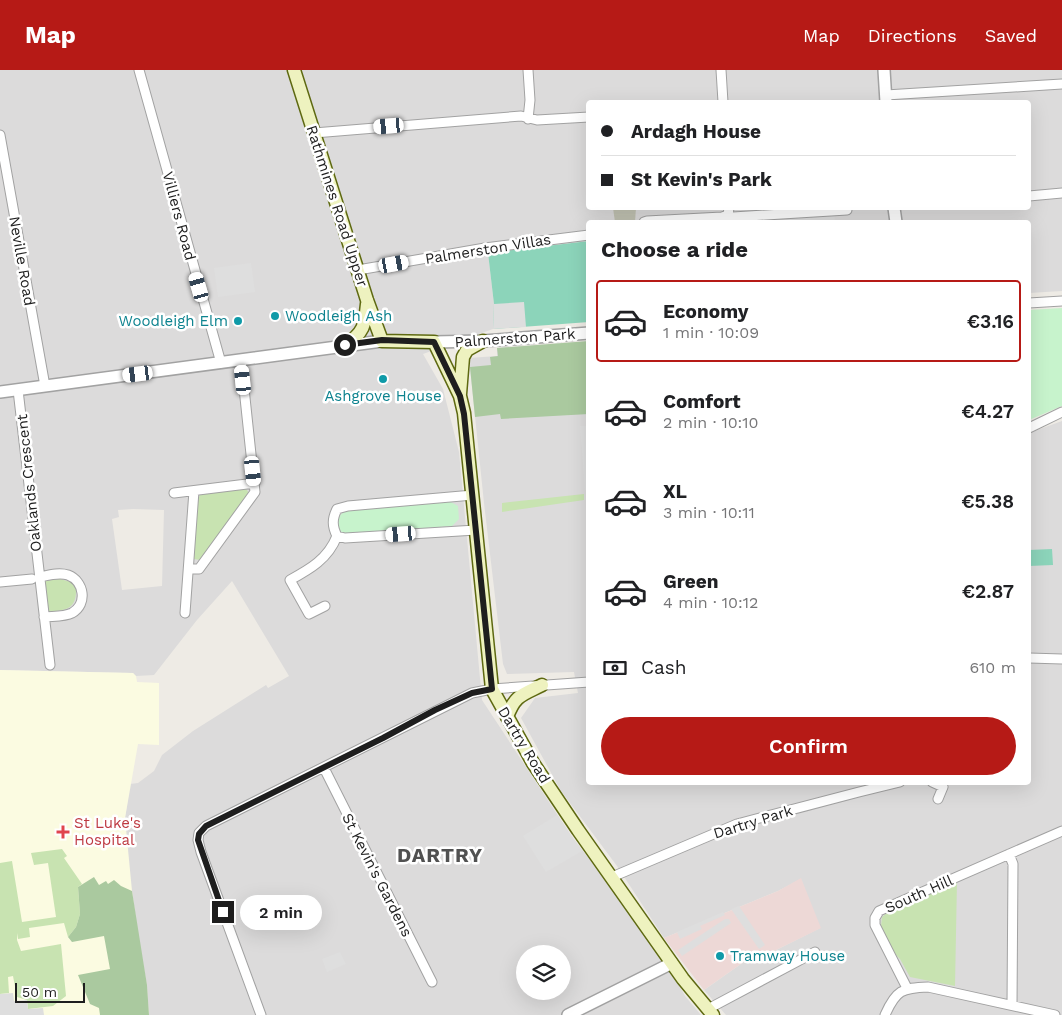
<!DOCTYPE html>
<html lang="en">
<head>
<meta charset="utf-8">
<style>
	:root { --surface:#fff; --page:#f2f2f2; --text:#202124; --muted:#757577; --line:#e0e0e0; --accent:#b61a16 }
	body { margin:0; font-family:"Work Sans",sans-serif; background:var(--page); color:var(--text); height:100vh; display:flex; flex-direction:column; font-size:19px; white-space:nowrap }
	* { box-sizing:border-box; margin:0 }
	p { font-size:16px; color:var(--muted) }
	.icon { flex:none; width:28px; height:28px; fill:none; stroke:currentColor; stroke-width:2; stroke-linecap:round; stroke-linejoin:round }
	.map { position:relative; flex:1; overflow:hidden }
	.drawer { position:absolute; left:586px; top:150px; width:445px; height:565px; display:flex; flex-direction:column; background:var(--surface); border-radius:5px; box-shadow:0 5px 20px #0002 }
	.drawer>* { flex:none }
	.top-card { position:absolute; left:586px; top:30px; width:445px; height:110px; border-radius:5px; box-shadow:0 5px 20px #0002; display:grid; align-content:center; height:110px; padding:0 15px; background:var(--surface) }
	.tools { position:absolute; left:516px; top:875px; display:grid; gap:10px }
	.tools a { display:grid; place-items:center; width:55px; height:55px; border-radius:50%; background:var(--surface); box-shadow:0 5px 20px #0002; font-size:25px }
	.scale { position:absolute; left:15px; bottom:12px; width:70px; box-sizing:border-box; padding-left:5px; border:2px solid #1e1e1e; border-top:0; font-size:14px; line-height:18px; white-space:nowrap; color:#1e1e1e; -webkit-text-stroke:4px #fff; paint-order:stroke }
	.end { position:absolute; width:22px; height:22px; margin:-11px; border:6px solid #1e1e1e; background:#fff; box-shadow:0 0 0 2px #fff }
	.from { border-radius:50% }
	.bubble { position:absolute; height:35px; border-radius:18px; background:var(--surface); box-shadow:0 5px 20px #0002; font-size:16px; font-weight:600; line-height:35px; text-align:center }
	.car { position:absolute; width:15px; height:30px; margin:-15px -8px; border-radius:6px; box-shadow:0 0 4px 1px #0007; background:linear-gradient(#fff 24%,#345 0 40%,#fff 0 76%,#345 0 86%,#fff 0) }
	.top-card b { display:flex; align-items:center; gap:18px; height:48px; font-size:19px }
	.top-card b+b { border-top:1px solid var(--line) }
	.top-card i { width:12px; height:12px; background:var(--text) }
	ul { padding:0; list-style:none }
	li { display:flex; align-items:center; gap:15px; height:82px; margin:0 10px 8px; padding:0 5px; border:2px solid transparent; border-radius:5px }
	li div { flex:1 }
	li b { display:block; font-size:19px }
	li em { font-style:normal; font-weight:600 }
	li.selected { border-color:var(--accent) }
	li>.icon { width:45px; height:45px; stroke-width:1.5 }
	h2 { padding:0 15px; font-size:22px; line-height:60px }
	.pay { display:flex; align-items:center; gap:12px; height:55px; padding:0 15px; font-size:19px }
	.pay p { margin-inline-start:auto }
	.button { display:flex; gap:10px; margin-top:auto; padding:10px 15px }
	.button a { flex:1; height:58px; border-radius:30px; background:var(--accent); color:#fff; font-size:20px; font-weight:600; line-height:58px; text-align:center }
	header { display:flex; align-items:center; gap:30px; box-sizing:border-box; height:70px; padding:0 25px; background:var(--accent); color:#fff }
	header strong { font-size:24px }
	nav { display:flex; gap:28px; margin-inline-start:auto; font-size:18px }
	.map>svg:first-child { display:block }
</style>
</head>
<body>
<header>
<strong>Map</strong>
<nav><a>Map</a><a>Directions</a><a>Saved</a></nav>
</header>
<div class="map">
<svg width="1062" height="945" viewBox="0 0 1062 945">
	<rect width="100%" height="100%" fill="#eeebe5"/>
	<path fill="#dcdbdb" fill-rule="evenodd" d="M 0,0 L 1062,0 L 1062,221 L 1029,223 L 1029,152 L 589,152 L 589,171 L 488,183 L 494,234 L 493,259 L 423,284 L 443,319 L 459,382 L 482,630 L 572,767 L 613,819 L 675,908 L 685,926 L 701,945 L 149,945 L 147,915 L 134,842 L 127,784 L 125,748 L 130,714 L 138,713 L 154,701 L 162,685 L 193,661 L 266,615 L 268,618 L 289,606 L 232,511 L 197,550 L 154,605 L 136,606 L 133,603 L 0,600 ZM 589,32 L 1029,32 L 1029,138 L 589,138 ZM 133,439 L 164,440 L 162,516 L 122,520 L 112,449 L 119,447 L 118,440 ZM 525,884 L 562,884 L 562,921 L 525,921 Z
		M 589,271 L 589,712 L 1029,712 L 1029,363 L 1062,351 L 1062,945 L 726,945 L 704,920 L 748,889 L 772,882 L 820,858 L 801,809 L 778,821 L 664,868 L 617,796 L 561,721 L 521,648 L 535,628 L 578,623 L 574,602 L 507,604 L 503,594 L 484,433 L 469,288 L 497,286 L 497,278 Z"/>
	<path fill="#edd8d6" d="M 801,808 L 821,858 L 772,882 L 748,889 L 704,920 L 664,868 L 778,821 Z"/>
	<path fill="#fbfbe1" d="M 0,600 L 133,603 L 136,606 L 137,612 L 159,613 L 159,675 L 138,674 L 125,748 L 132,821 L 149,945 L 0,945 Z"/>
	<path fill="#c1c2b2" d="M 613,138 L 636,138 L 635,152 L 615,152 Z"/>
	<path fill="#c8e3b1" d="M 246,419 L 249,423 L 200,490 L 194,489 L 196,433 L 201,423 Z
		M 584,424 L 584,430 L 502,442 L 502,433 Z
		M 60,509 L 71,512 L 76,518 C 77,541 64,540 46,542 L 42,511 Z
		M 62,779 L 67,786 L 64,788 L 82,814 L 78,817 L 80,844 L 76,857 L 68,867 L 64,853 L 29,858 L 30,867 L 18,869 L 17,863 L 17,870 L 21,881 L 61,874 L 66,926 L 53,936 L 28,939 L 27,930 L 17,927 L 13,906 L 8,907 L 9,923 L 0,924 L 0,793 L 12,791 L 22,852 L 56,847 L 48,793 L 34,795 L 31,783 Z
		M 957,811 L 955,916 L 910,907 L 900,889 L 893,882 L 881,856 L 882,847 L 888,842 Z"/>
	<path fill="#aac99f" d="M 589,271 L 589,344 L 501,349 L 500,344 L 475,347 L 470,297 L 491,295 L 490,287 L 498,286 L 497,278 Z
		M 94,807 L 99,815 L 106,811 L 108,814 L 114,810 L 121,816 L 132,821 L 147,915 L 149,945 L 100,945 L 99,938 L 90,934 L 78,905 L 110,899 L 104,866 L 72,872 L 68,867 L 76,857 L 80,844 L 78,817 Z"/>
	<path fill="#c7f3cc" d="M 1062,238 L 1062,336 L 1029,350 L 1029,240 Z
		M 449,431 L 458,436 L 459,449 L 452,456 L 345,464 L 339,460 C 337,450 338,444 348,440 Z"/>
	<path fill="#8cd4ba" d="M 589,171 L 589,252 L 493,259 L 494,234 L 488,183 Z
		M 1052,479 L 1053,495 L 1029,496 L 1029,480 Z"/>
	<path fill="#dedede" d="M 834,143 L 835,152 L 788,152 L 787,147 Z
		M 251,193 L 255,222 L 218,227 L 214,198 Z
		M 524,232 L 526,257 L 493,259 L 494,234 Z
		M 580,356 L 587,356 L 589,365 L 589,420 L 585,420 Z
		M 557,745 L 582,781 L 546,802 L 523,766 Z
		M 739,836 L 765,875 L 759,879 L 731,839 Z
		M 723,842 L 725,845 L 700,856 L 702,859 L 680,869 L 677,862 Z
		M 725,849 L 729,849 L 731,853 L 682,886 L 678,880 Z
		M 340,882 L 346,894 L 327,902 L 322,889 Z
		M 13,923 L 14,931 L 27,930 L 28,939 L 43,938 L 44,945 L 0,945 L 0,924 Z"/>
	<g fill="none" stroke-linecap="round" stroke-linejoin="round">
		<defs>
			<path id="minor" d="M 139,0 L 221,293
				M 721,0 L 723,32
				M 886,25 L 1062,14
				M 528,49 L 530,30 L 528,0
				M 314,63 L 521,46 L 537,50 L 589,47
				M 0,65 L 45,316
				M 1029,126 L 1062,123
				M 728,145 L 733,147 L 847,140
				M 644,152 L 647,151 L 722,147 L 728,145 L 729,138
				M 358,200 L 485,178 L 589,165
				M 1029,233 L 1062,231
				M 18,320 L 50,595
				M 1029,358 L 1062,342
				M 174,423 L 255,413
				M 473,425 L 348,436 L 337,439 C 332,449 332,456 337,466 L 345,468 L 476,460
				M 190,499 L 199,499 L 255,422 L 241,290
				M 40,507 C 49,505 59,502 68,505 C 84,511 88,534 72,543 C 64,547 53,546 44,547
				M 0,512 L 32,509
				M 325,536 L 309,544 L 290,510 C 310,499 328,489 337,466
				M 185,543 L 194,421
				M 1029,588 L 1062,589
				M 324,698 L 432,912
				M 932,712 L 943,717 L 938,729
				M 1009,784 L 1013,794 L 1012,935
				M 612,807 L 737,754 L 859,722 L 900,712
				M 907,918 L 875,855 L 875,848 L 879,841 L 1062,761
				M 708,939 L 815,882
				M 261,945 L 201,782 L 198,770 L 199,763 L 206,756 L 472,623 L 492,619 L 589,612
				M 885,945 C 896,920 902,918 928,917 L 1055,945"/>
			<path id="tertiary" d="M 884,0 L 886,32
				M 894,138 L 896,152
				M 434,272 L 483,271 L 589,263
				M 0,322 L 382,271
				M 568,945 L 672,893"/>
			<path id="secondary" d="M 294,0 L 367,230 L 382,271 L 434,272 L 460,326 L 464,343 L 492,619 L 533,693 L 578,760 L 683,909 L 713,945
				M 345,275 C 364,263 365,255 367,234
				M 460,324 L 463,287 L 467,280 L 483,271
				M 507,647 C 515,625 522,625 542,615"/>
		</defs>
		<use href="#minor" stroke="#a2a2a2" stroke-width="11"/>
		<use href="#tertiary" stroke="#a2a2a2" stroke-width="14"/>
		<use href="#secondary" stroke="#5e6911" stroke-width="15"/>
		<use href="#minor" stroke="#fff" stroke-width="9"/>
		<use href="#tertiary" stroke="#fff" stroke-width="11"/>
		<use href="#secondary" stroke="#eef2bf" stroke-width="12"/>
	</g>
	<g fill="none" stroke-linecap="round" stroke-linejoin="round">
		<path stroke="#1e1e1e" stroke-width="6" d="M 223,842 L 198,770 L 199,764 L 206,756 L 383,668 L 435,640 L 472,623 L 492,619 L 464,344 L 460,326 L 434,272 L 382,270 L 345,275"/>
	</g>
	<g fill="#0f9aa8" stroke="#fff" stroke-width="2">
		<circle cx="275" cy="246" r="5"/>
		<circle cx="238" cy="251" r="5"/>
		<circle cx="383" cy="309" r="5"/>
		<circle cx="720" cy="886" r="5"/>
	</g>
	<path fill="#e0444e" stroke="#fff" stroke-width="2" d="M60.5 754.5h5v5h5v5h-5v5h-5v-5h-5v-5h5z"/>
	<g text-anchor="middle" stroke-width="5" stroke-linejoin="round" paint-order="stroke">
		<g font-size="15" fill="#1e1e1e" stroke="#fff">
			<text transform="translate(337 136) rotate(72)" y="5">Rathmines Road Upper</text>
			<text transform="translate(179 146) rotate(75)" y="5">Villiers Road</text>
			<text transform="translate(488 179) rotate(-9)" y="5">Palmerston Villas</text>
			<text transform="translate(22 191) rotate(80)" y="5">Neville Road</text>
			<text transform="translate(515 268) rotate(-4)" y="5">Palmerston Park</text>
			<text transform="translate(29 413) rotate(-96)" y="5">Oaklands Crescent</text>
			<text transform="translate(524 675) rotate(59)" y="5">Dartry Road</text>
			<text transform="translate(753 752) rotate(-17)" y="5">Dartry Park</text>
			<text transform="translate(377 805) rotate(63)" y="5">St Kevin's Gardens</text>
			<text transform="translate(919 824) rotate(-24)" y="5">South Hill</text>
		</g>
		<g font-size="15" fill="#0d838f" stroke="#fff" text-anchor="start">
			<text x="285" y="251">Woodleigh Ash</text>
			<text x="228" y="256" text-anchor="end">Woodleigh Elm</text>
			<text x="383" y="331" text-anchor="middle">Ashgrove House</text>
			<text x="730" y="891">Tramway House</text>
		</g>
		<g font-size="15" fill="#be3a42" stroke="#fff" text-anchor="start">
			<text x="74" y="758">St Luke's<tspan x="74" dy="17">Hospital</tspan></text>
		</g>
		<g font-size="20" font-weight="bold" letter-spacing="1" fill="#515151" stroke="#fff">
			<text x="440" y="792">DARTRY</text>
		</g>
	</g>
</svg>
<div class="tools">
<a><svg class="icon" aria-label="layers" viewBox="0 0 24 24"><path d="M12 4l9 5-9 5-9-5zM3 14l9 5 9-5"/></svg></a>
</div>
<div class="scale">50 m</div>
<i class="end from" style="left:345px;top:275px"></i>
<i class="end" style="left:223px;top:842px"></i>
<div class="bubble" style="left:240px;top:825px;width:82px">2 min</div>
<i class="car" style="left:389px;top:56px;rotate:265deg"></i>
<i class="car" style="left:394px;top:194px;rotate:80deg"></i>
<i class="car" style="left:199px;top:217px;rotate:344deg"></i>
<i class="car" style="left:138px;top:304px;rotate:263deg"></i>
<i class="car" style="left:243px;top:310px;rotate:354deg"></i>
<i class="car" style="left:253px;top:401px;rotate:174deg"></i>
<i class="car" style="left:401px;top:464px;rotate:266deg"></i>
<div class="top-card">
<b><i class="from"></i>Ardagh House</b>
<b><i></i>St Kevin's Park</b>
</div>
<section class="drawer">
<h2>Choose a ride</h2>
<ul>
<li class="selected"><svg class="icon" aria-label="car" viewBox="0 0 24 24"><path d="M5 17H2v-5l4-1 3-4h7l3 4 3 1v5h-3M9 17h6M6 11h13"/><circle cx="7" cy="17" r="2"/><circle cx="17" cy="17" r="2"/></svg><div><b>Economy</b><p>1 min · 10:09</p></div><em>€3.16</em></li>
<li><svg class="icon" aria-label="car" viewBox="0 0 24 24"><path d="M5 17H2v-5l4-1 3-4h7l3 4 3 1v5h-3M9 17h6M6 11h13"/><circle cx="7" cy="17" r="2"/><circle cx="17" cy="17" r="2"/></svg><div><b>Comfort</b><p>2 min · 10:10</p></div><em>€4.27</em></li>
<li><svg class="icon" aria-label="car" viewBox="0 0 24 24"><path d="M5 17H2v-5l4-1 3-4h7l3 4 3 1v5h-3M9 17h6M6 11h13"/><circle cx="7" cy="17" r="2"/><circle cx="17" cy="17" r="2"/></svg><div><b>XL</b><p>3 min · 10:11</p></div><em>€5.38</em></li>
<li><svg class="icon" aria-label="car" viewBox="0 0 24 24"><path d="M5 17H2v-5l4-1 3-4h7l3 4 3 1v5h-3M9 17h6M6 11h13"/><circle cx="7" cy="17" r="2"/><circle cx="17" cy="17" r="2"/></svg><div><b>Green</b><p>4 min · 10:12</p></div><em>€2.87</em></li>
</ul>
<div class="pay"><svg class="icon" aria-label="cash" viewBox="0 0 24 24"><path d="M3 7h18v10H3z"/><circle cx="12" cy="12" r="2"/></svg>Cash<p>610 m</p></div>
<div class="button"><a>Confirm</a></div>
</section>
</div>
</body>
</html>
